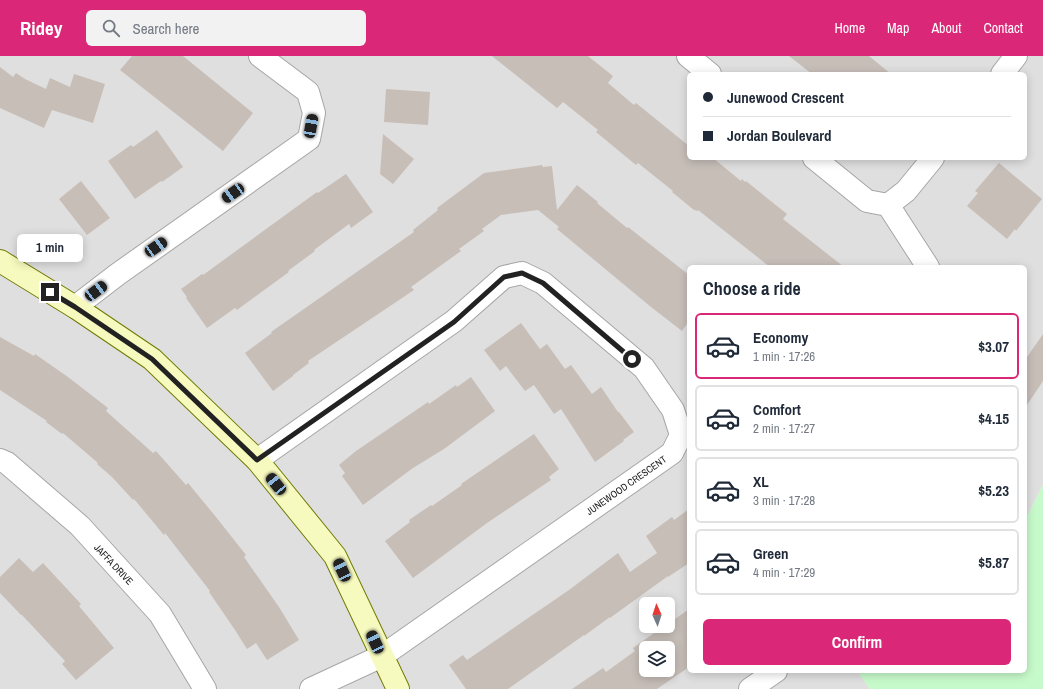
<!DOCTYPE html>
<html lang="en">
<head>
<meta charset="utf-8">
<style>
	:root { --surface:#fff; --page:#f2f2f3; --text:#1f2937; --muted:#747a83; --line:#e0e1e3; --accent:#db2777 }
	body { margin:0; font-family:"Archivo Narrow",sans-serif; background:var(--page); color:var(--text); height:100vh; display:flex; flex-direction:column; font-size:15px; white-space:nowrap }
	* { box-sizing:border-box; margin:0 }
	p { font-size:13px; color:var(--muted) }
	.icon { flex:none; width:22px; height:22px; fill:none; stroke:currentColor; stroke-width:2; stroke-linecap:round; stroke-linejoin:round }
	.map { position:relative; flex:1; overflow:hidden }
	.panel { position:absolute; left:687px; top:209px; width:340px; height:408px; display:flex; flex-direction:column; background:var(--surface); border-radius:6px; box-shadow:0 2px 10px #0003 }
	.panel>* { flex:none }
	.guide { position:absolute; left:687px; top:16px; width:340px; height:88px; border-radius:6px; box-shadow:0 2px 10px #0003; display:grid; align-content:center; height:88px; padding:0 16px; background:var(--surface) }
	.needle { width:26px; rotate:357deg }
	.tools { position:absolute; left:639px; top:541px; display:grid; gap:8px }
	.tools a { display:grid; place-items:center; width:36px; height:36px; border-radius:6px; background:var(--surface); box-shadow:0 2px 10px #0003; font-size:20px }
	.end { position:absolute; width:18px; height:18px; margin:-9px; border:5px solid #222; background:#fff; box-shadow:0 0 0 2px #fff }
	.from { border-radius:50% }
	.bubble { position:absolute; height:28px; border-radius:6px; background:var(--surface); box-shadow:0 2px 10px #0003; font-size:13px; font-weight:700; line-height:28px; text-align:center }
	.car { position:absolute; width:12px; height:24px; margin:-12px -6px; border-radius:5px; box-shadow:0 0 3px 1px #0007; background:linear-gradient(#222 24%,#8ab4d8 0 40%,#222 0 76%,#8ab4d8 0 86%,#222 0) }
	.guide b { display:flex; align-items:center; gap:14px; height:38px; font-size:15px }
	.guide b+b { border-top:1px solid var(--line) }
	.guide i { width:10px; height:10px; background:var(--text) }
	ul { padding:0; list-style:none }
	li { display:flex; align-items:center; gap:12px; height:66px; margin:0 8px 6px; padding:0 8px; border:2px solid var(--line); border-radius:6px }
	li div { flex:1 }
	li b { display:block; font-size:15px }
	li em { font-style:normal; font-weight:700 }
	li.current { border-color:var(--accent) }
	li>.icon { width:36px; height:36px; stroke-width:1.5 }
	h2 { padding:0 16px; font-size:18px; line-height:48px }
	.action { display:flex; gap:8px; margin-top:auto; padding:8px 16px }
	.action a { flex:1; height:46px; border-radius:6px; background:var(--accent); color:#fff; font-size:16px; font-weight:700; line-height:46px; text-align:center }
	header { display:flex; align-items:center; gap:24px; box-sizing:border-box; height:56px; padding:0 20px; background:var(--accent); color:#fff }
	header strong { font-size:19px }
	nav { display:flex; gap:22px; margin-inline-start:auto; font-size:14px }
	.search { width:280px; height:36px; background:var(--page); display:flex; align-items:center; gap:10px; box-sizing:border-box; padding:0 14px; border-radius:6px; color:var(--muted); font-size:15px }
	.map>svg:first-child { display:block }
</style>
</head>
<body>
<header>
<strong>Ridey</strong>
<div class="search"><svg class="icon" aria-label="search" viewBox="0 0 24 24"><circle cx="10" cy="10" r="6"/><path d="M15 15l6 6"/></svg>Search here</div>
<nav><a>Home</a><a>Map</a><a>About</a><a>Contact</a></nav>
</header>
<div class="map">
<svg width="1043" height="633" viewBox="0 0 1043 633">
	<rect width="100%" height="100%" fill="#f2eee8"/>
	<path fill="#e0dfdf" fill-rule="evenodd" d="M 0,0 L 1043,0 L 1043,429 L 1025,465 L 1025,211 L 689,211 L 689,615 L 860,615 L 859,616 L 870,633 L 0,633 ZM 689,18 L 1025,18 L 1025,102 L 689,102 ZM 646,548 L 668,548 L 668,570 L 646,570 ZM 646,592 L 668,592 L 668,614 L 646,614 Z"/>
	<path fill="#c7facb" d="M 1043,429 L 1043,633 L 870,633 L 858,616 L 860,615 L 1025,615 L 1025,465 Z"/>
	<path fill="#c7beb8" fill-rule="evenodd" d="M 132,0 L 183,0 L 253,57 L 223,95 L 120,14 Z
		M 492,0 L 588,0 L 613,20 L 608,27 L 634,49 L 636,47 L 689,90 L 689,102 L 713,102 L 741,125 L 742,123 L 745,126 L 746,125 L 787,158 L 783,163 L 844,211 L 770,211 L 698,154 L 697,155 L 695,154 L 694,154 L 672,136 L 673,135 L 638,107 L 636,109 L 596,76 L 598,74 L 563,46 L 557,52 Z
		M 789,0 L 869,0 L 891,18 L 812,18 Z
		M 0,11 L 13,21 L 16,17 L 25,23 L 46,33 L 50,22 L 70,31 L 74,18 L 105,28 L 93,67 L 52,54 L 44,72 L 0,52 Z
		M 386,33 L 430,36 L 428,69 L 384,66 Z
		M 157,74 L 183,111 L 162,126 L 161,125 L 135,143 L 108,105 L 131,89 L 133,91 Z
		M 383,78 L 414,103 L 393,128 L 380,118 Z
		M 999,107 L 1042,143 L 1016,175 L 1015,173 L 1007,183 L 967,150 L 978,137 L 975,135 Z
		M 542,109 L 543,111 L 552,110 L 557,154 L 577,129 L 598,146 L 597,147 L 627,172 L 628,171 L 689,219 L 689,265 L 682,275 L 651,251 L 557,173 L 559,171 L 538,154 L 501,159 L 482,173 L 484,175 L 459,193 L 461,195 L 411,231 L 414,234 L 308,305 L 309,307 L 293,319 L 293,320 L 273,335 L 245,297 L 272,277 L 271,276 L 414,176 L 413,174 L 438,154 L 437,152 L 484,117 Z
		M 346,118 L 373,156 L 351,172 L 349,168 L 314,194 L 315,195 L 288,215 L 289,216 L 237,254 L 235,252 L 207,272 L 186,242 L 187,241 L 181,233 L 202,218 L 203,219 L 317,136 L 318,137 Z
		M 81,125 L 110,162 L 87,179 L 59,143 Z
		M 521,267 L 540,293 L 547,288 L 565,313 L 571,309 L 592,338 L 601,331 L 618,356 L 619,356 L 634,376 L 623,384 L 624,385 L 595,406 L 561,353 L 554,358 L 534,329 L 525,335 L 506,310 L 500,315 L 484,294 Z
		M 1043,278 L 1043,325 L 1025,352 L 1025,304 Z
		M 0,281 L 34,300 L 35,298 L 68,321 L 108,352 L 106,355 L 153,397 L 156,395 L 186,429 L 188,427 L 216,461 L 246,499 L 244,501 L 279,551 L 299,584 L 267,604 L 256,587 L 247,593 L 235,574 L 209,536 L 210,535 L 165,477 L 164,479 L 134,443 L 133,444 L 112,421 L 97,408 L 98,407 L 63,377 L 62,378 L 46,366 L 47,365 L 0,334 Z
		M 471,321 L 495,355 L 444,393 L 413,412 L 363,449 L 342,420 L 345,417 L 339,409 L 356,395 L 428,346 L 429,348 L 456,329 L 457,331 Z
		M 534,378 L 559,413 L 549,421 L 551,424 L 487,467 L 413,522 L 385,485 L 410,466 L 409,464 L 431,449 L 432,450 L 462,429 L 461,428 Z
		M 689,453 L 689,507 L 668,521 L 668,520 L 610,562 L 610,561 L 584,580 L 584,579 L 508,633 L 466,633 L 449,609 L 463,599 L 467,604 L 569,534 L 618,497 L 630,516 L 657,497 L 646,480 L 672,461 L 674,464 Z
		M 19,502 L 33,516 L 43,507 L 81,548 L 79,550 L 114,592 L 76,624 L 62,608 L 65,605 L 22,559 L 21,559 L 0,537 L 0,521 Z
		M 689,553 L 689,611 L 657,633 L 572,633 L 603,612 L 606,616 L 635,595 L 633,592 L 664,570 L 668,570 L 668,568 ZM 646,592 L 668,592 L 668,614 L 646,614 Z"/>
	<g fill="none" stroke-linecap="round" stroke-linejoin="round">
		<defs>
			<path id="street" d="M 688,0 L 710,18
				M 1002,18 L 1016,0
				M 814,102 L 867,145 L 888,149 L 906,135 L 933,102
				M 888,149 L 928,211
				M 75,251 L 118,218 L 309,83 L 314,57 L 308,36 L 260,0
				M 0,404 L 7,407 L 80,470 L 160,558 L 205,633
				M 257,404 L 454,265 L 504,221 L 522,217 L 543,227 L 644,312 L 673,354 L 681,379 L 672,397 L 382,600 L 311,633
				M 750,633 L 776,615"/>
			<path id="secondary" d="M 0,205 L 75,251 L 152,303 L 257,404 L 335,500 L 398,633"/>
		</defs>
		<use href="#street" stroke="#a6a6a6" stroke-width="24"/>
		<use href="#secondary" stroke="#707b06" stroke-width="24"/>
		<use href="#street" stroke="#fff" stroke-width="22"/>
		<use href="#secondary" stroke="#f7fabe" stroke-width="22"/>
	</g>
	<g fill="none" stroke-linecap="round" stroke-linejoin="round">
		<path stroke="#222" stroke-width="5" d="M 50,236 L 75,251 L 152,303 L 257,404 L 454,266 L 504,221 L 522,217 L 543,227 L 632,303"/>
	</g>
	<g text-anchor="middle" stroke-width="3.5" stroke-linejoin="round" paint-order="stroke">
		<g font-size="10" fill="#222" stroke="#fff">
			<text transform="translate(626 429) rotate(-35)" y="4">JUNEWOOD CRESCENT</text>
			<text transform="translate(114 508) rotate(47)" y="4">JAFFA DRIVE</text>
		</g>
	</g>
</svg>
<div class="tools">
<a><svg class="needle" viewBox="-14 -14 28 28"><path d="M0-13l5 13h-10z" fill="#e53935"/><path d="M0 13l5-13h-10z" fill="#747a83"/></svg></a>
<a><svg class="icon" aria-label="layers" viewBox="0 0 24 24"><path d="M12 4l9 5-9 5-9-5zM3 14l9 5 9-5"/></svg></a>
</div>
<i class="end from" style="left:632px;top:303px"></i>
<i class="end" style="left:50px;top:236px"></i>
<div class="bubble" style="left:17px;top:178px;width:66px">1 min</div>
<i class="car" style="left:311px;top:70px;rotate:10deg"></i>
<i class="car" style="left:233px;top:137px;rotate:235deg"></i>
<i class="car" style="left:156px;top:191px;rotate:55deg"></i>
<i class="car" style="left:96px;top:235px;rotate:53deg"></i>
<i class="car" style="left:276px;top:428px;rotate:321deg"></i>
<i class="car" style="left:342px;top:514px;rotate:335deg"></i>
<i class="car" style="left:375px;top:586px;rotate:335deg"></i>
<div class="guide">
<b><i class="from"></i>Junewood Crescent</b>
<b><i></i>Jordan Boulevard</b>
</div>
<section class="panel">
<h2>Choose a ride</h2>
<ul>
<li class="current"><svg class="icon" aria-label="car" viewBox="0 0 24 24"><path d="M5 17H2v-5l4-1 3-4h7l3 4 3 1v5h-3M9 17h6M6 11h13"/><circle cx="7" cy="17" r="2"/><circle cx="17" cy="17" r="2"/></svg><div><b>Economy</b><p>1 min · 17:26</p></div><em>$3.07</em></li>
<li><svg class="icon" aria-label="car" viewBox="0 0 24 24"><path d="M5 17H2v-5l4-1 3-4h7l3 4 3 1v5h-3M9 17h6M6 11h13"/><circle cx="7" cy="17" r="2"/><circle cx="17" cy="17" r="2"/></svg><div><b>Comfort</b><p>2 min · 17:27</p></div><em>$4.15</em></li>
<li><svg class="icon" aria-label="car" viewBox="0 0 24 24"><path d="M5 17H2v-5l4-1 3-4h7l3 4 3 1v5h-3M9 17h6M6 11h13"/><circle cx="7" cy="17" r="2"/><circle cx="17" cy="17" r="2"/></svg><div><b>XL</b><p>3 min · 17:28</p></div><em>$5.23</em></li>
<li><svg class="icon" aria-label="car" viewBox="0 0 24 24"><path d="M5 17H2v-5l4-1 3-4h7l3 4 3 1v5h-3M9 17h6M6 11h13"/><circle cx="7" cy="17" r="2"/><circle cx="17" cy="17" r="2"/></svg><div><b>Green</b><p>4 min · 17:29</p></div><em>$5.87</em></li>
</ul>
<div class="action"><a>Confirm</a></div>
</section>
</div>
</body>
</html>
